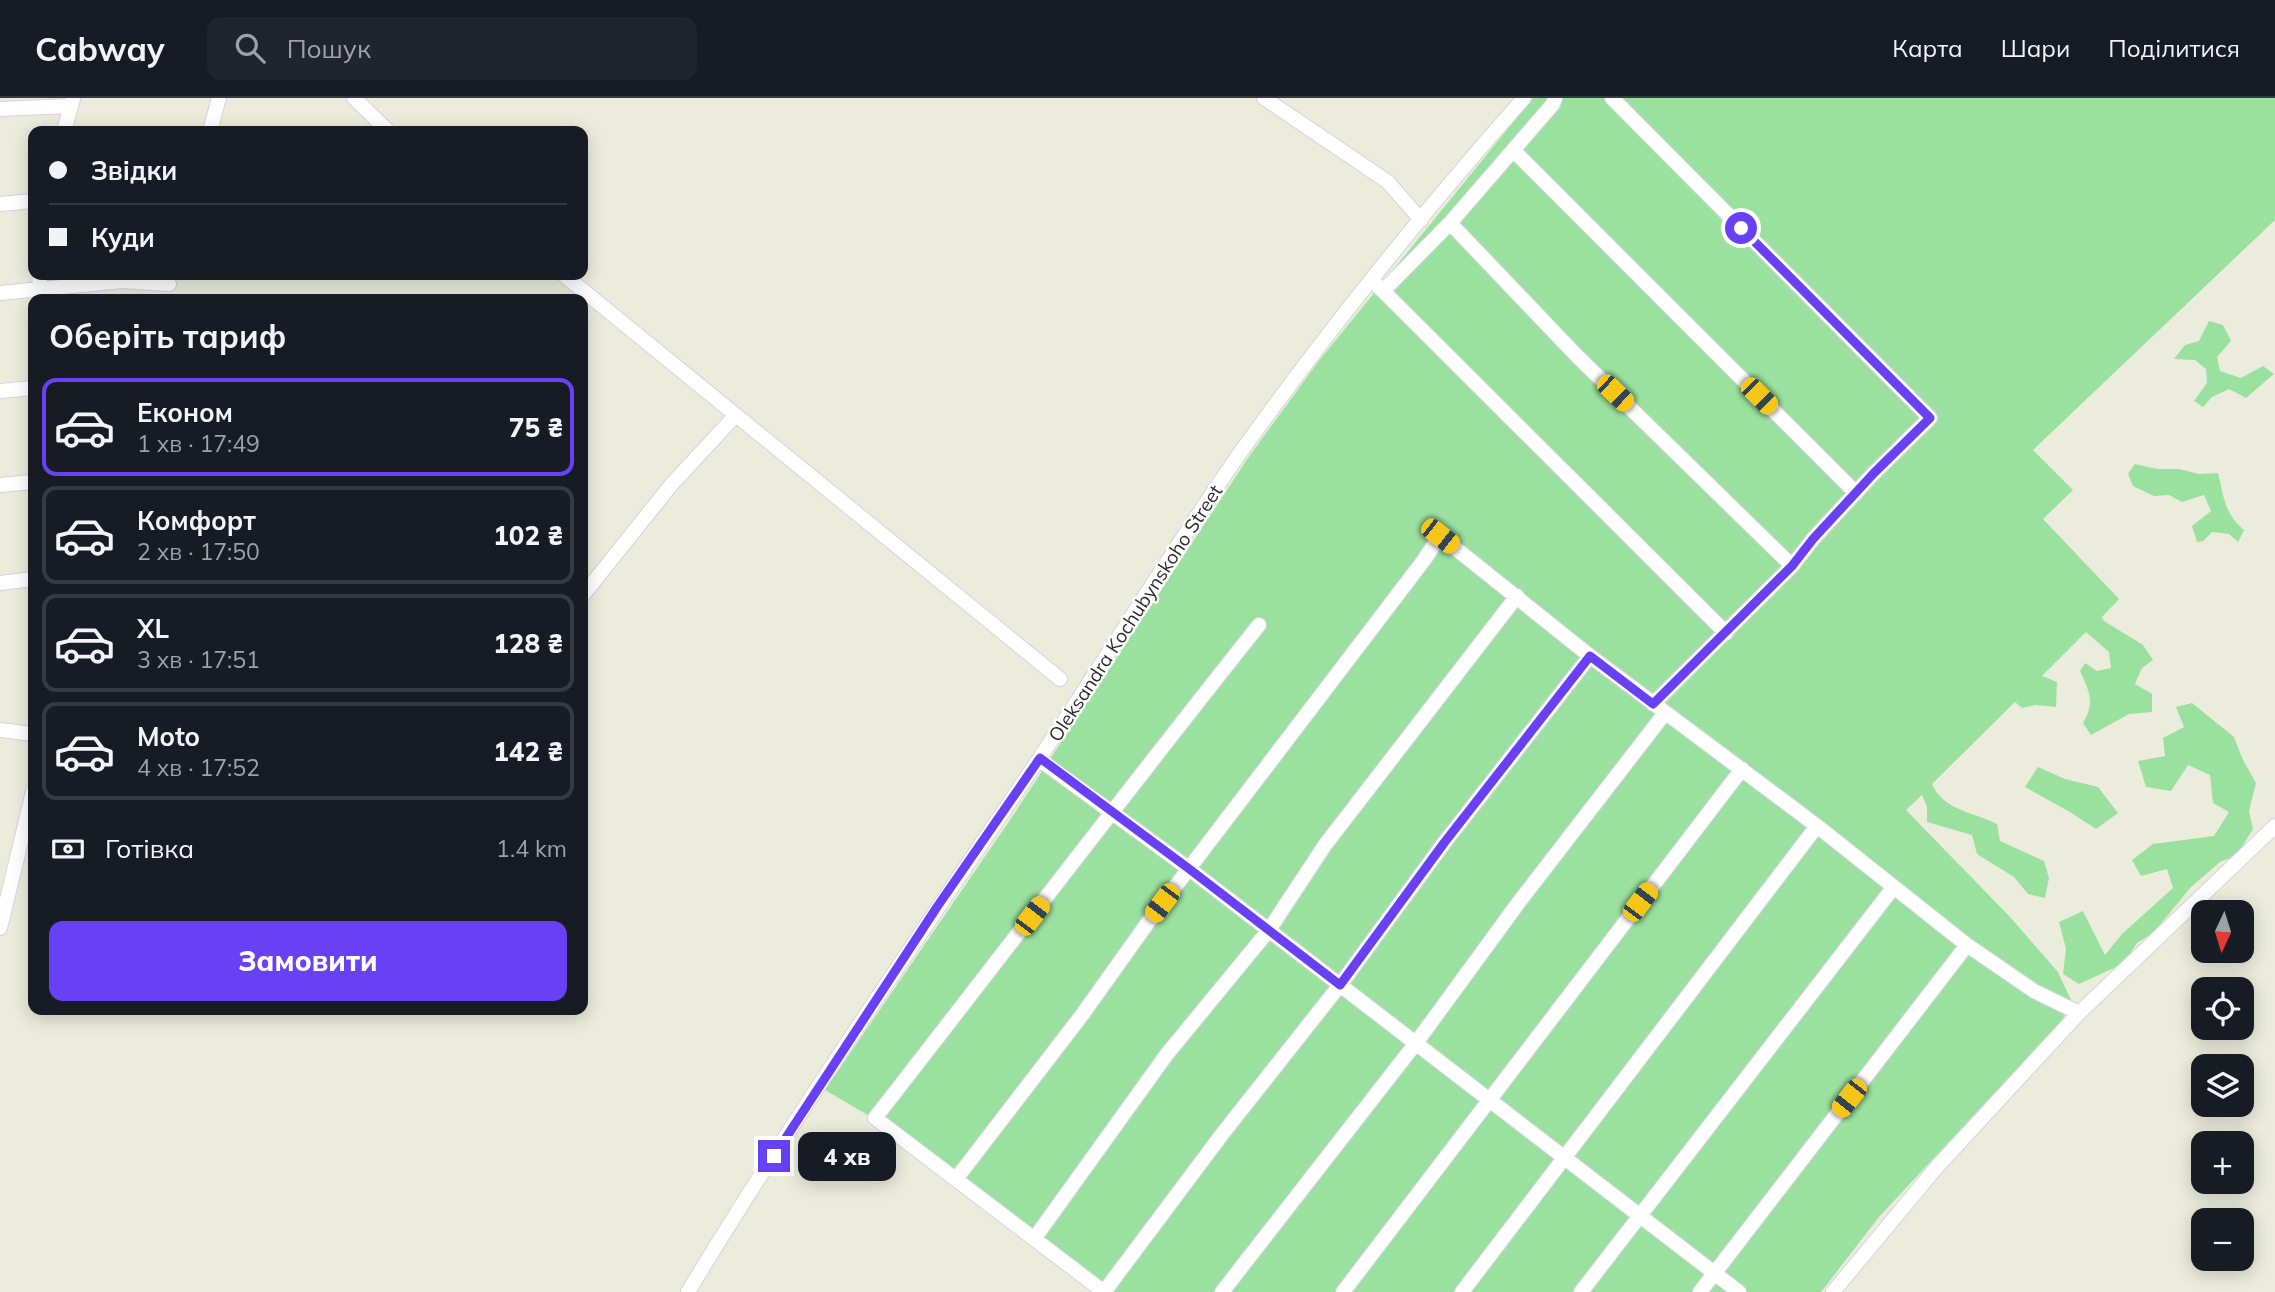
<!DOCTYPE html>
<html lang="uk">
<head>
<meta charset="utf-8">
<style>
	:root { --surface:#171b24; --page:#20242c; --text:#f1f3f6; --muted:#9ea1a6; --line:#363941; --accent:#6841f5 }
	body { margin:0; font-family:Mulish,sans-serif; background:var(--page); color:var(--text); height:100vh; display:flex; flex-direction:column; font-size:26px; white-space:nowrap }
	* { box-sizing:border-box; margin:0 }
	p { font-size:23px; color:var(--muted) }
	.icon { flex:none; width:38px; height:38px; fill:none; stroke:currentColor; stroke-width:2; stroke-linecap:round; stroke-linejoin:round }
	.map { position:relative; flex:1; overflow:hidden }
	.drawer { position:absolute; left:28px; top:196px; width:560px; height:721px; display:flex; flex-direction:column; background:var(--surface); border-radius:14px; box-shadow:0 4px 18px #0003 }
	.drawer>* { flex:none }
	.banner { position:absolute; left:28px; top:28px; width:560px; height:154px; border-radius:14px; box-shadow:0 4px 18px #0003; display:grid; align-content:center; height:154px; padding:0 21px; background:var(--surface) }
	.needle { width:46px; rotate:184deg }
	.buttons { position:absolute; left:2191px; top:802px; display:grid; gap:14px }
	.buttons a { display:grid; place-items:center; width:63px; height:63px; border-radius:14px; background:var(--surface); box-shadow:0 4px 18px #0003; font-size:35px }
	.end { position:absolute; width:32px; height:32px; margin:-16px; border:9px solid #6841f5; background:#fff; box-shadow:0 0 0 4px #fff }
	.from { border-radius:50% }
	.bubble { position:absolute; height:49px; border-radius:14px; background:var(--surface); box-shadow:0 4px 18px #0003; font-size:23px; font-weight:800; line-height:49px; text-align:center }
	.car { position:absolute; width:21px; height:42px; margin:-21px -10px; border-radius:9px; box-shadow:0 0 5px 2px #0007; background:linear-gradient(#f5c518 24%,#345 0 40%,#f5c518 0 76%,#345 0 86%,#f5c518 0) }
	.banner b { display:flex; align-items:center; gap:24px; height:66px; font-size:26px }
	.banner b+b { border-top:2px solid var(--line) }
	.banner i { width:18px; height:18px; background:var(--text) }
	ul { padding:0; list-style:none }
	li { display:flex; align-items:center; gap:21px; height:98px; margin:0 14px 10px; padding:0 7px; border:4px solid var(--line); border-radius:14px }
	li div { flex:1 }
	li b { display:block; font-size:26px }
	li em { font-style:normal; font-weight:800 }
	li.on { border-color:var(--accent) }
	li>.icon { width:63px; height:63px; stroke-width:1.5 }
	h2 { padding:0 21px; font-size:32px; line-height:84px }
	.pay { display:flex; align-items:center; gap:18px; height:77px; padding:0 21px; font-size:26px }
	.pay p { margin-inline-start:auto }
	.action { display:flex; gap:14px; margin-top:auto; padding:14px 21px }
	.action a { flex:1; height:80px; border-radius:14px; background:var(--accent); color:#fff; font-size:28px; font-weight:800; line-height:80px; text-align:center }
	header { display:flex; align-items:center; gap:42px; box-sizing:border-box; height:98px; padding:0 35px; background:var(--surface); border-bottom:2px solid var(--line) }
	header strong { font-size:33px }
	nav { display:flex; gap:38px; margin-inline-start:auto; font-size:24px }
	.search { width:490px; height:63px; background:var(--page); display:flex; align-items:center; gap:18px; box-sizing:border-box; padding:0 24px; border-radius:14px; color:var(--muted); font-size:26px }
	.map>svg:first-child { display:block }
</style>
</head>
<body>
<header>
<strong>Cabway</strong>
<div class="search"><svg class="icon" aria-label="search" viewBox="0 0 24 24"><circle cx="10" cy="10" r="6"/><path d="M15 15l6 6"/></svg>Пошук</div>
<nav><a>Карта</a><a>Шари</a><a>Поділитися</a></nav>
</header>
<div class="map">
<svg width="2275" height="1194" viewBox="0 0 2275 1194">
	<rect width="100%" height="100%" fill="#ececdd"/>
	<path fill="#9ae19f" d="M 1533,0 L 2275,0 L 2275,122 L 2033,352 L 2073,392 L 2043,421 L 2119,501 L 2102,519 L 2104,523 L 2143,547 L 2153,562 L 2142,570 L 2135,586 L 2152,596 L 2152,614 L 2129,616 L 2091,637 L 2083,625 C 2095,604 2090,595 2080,573 L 2085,565 L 2097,573 L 2111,570 L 2109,554 L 2086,534 L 2042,578 L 2057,584 L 2056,609 L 2035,607 L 2022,610 L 2015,604 L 1932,686 C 1943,712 1973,714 1997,726 L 2000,743 L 2044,763 L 2049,780 L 2045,800 L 2028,796 L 2014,779 L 1977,756 L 1972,737 L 1927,724 L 1927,709 L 1922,697 L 1906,712 L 2011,820 L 2058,874 L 2072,904 L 2062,922 L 1879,1119 L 1821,1194 L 1113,1194 L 907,1040 L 825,992 L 1010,722 L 1248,360 L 1318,264 Z
		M 2209,223 L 2223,227 L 2231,243 L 2217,259 L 2220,273 L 2241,280 L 2263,268 L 2274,276 L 2246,300 L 2229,291 L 2212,299 L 2203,309 L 2194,303 L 2207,285 L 2206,271 L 2195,262 L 2174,261 L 2185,247 L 2199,243 Z
		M 2135,366 L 2157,371 L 2179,371 L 2199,376 L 2218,375 C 2224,399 2224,415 2244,432 L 2238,444 L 2229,436 L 2212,434 L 2203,443 L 2197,444 L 2192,428 L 2211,413 L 2204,397 L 2182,404 L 2169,397 L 2154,398 L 2133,388 L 2128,376 Z
		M 2192,605 L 2234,639 L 2243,662 L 2256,685 L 2249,713 L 2253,731 L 2237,757 L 2220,764 L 2191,789 L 2154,834 L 2137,845 L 2123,866 L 2079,886 L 2063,876 L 2066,851 L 2059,824 L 2083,813 L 2105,857 L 2122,836 L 2173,790 L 2167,771 L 2141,778 L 2132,762 L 2153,746 L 2214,738 L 2229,714 L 2213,705 L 2210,677 L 2188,667 L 2171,693 L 2146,689 L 2138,663 L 2165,658 L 2163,640 L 2184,629 L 2176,609 Z
		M 2038,669 L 2065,681 L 2098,689 L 2118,715 L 2096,731 L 2070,714 L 2025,689 Z"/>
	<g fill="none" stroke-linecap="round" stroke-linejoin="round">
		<defs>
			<path id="minor" d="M 354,0 L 388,33
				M 1264,0 L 1388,84 L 1421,122
				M 1612,0 L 1930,320 L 1874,375 L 1813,441 L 1792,468 L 1653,606
				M 0,11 L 70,8
				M 64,33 L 73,1
				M 210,33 L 219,0
				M 1513,52 L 1856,395
				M 0,106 L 33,103
				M 1450,125 L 1577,258 L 1792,468
				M 564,177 L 1060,581
				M 1372,182 L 1726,535
				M 39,191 L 40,177
				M 1383,193 L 1450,125 L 1553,6 L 1555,0
				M 0,195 L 122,183 L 169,186
				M 0,293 L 33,290
				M 0,387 L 33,384
				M 0,485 L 33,481
				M 583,497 L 671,387 L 735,318
				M 0,632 L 33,636
				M 1039,661 L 1188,770 L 1739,1194
				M 0,830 L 33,694
				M 956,1081 L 1082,917 L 1149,823 L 1424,462 L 1440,438 L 1590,558 L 1817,728 L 1967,847 L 2034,893 L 2079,915
				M 1034,1141 L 1167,956 L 1269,832 L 1325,747 L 1517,498
				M 688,1194 C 798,1012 920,837 1039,661 C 1107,560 1170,455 1240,355 C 1328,232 1424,113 1524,0
				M 1104,1194 L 875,1020 C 1003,856 1129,690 1259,527
				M 1104,1194 L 1223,1035 L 1340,887 L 1444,745 L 1590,558
				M 1222,1194 L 1416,945 L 1519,804 L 1665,615
				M 1343,1194 L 1742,671
				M 1462,1194 L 1817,728
				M 1581,1194 L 1893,790
				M 1700,1194 L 1967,847
				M 1833,1194 L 1936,1070 L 2079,915 L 2275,728"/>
		</defs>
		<use href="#minor" stroke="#d6d2e3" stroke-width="16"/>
		<use href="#minor" stroke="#fff" stroke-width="14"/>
	</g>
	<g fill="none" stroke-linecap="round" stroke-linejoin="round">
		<path stroke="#6841f5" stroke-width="9" d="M 774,1058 L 937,809 L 1040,660 L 1188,770 L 1340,887 L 1444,745 L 1590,558 L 1653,606 L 1792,468 L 1813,441 L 1874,375 L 1930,320 L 1741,130"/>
	</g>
	<g text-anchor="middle" stroke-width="5" stroke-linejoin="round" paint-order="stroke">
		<g font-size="19" fill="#2a2a2a" stroke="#fff">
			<text transform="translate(1135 515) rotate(-57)" y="7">Oleksandra Kochubynskoho Street</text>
		</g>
	</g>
</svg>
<div class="buttons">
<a><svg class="needle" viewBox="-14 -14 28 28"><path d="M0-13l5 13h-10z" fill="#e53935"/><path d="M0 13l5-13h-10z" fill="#9ea1a6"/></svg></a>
<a><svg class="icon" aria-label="locate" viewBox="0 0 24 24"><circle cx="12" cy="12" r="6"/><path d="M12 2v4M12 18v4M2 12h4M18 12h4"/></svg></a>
<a><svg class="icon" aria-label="layers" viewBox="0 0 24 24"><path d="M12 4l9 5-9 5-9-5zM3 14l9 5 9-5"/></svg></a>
<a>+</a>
<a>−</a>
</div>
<i class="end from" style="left:1741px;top:130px"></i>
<i class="end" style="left:774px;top:1058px"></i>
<div class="bubble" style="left:798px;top:1034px;width:98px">4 хв</div>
<i class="car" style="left:1615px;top:295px;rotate:134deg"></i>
<i class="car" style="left:1759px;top:298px;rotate:135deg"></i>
<i class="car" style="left:1440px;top:438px;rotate:128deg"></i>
<i class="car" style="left:1640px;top:804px;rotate:37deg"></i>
<i class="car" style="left:1162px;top:805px;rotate:217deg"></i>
<i class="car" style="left:1032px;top:818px;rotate:37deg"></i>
<i class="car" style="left:1849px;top:1000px;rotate:218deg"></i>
<div class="banner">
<b><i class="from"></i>Звідки</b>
<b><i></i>Куди</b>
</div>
<section class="drawer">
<h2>Оберіть тариф</h2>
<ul>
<li class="on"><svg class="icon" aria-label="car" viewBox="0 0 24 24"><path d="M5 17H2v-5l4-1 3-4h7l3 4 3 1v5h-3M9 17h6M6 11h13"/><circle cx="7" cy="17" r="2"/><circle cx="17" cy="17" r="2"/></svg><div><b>Економ</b><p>1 хв · 17:49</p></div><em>75 ₴</em></li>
<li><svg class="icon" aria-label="car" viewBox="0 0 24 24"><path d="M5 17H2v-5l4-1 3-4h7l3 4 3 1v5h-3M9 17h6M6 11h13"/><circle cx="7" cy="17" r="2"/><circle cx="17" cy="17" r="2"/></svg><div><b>Комфорт</b><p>2 хв · 17:50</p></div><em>102 ₴</em></li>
<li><svg class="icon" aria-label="car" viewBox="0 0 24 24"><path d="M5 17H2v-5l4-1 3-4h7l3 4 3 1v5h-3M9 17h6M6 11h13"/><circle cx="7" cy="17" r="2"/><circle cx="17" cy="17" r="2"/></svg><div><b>XL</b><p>3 хв · 17:51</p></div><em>128 ₴</em></li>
<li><svg class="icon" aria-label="car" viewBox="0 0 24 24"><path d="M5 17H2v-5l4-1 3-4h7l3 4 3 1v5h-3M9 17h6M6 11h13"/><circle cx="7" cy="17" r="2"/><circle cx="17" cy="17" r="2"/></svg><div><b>Moto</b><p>4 хв · 17:52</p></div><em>142 ₴</em></li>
</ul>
<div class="pay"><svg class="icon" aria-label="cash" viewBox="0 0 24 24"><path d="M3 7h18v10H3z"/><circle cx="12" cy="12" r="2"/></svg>Готівка<p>1.4 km</p></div>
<div class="action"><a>Замовити</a></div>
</section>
</div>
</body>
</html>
